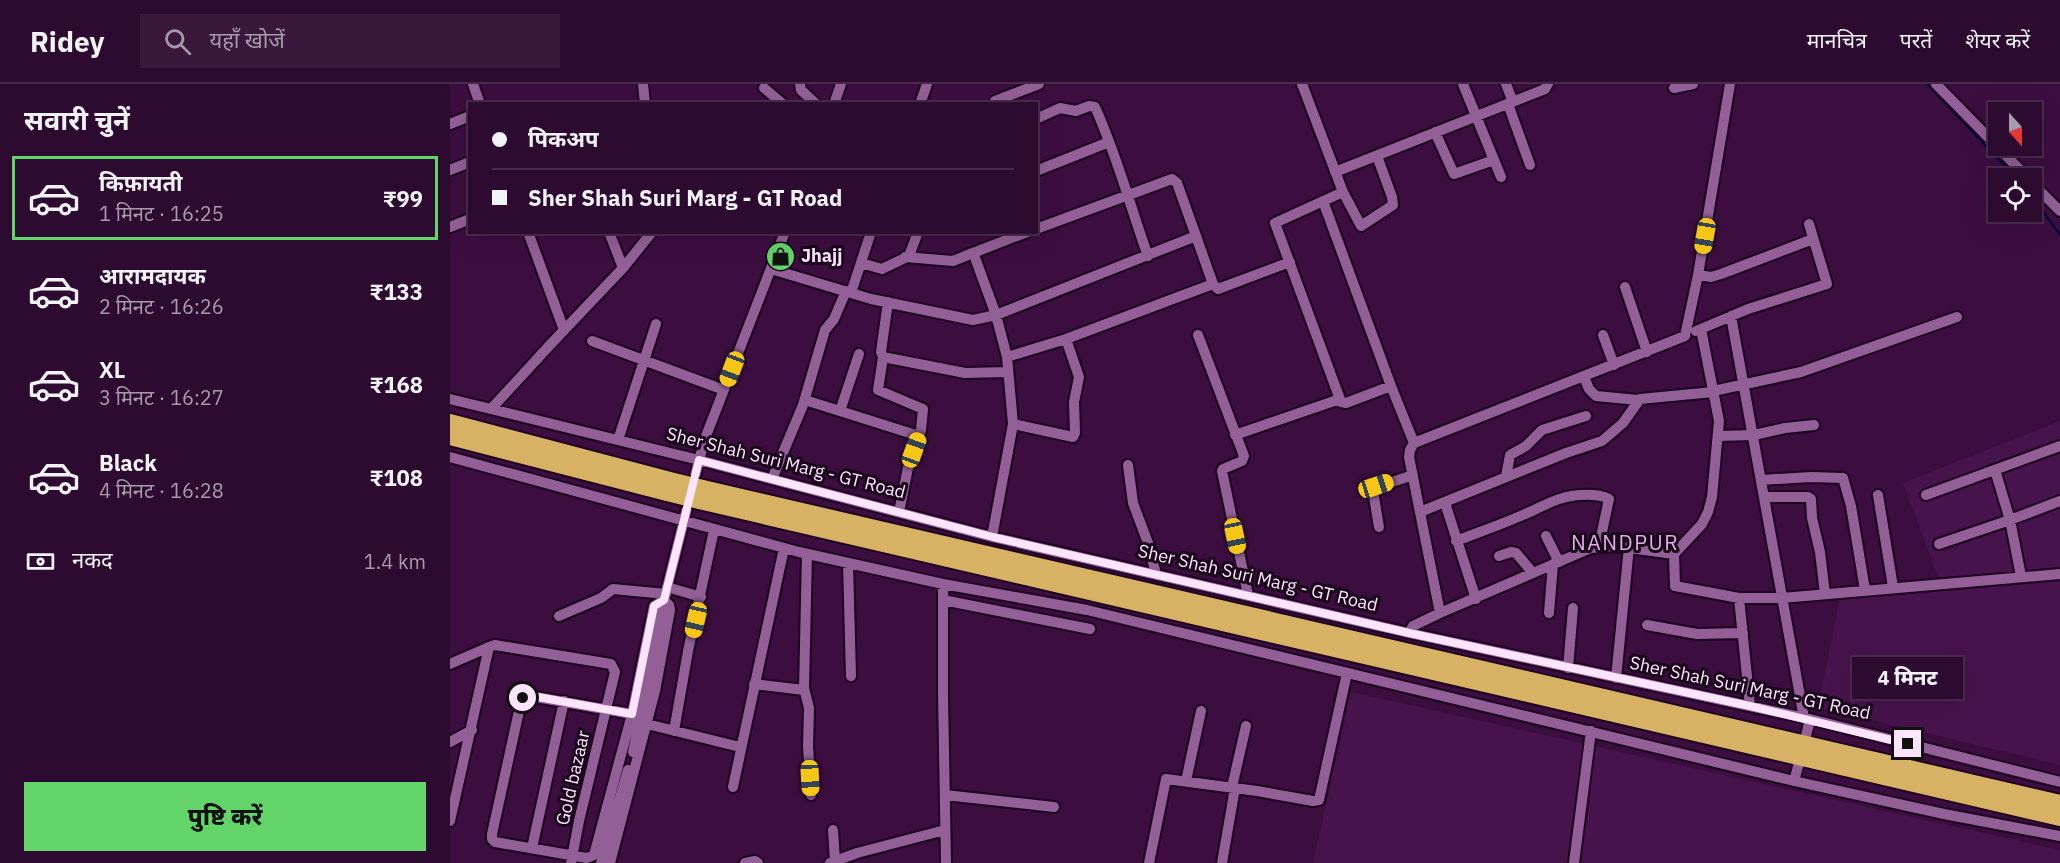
<!DOCTYPE html>
<html lang="hi">
<head>
<meta charset="utf-8">
<style>
	:root { --surface:#2d0a30; --page:#39183c; --text:#f1f3f6; --muted:#a79aab; --line:#482b4c; --accent:#63d469 }
	body { margin:0; font-family:"IBM Plex Sans","Noto Sans Devanagari",sans-serif; background:var(--page); color:var(--text); height:100vh; display:flex; flex-direction:column; font-size:22px; white-space:nowrap }
	* { box-sizing:border-box; margin:0 }
	p { font-size:20px; color:var(--muted) }
	.icon { flex:none; width:33px; height:33px; fill:none; stroke:currentColor; stroke-width:2; stroke-linecap:round; stroke-linejoin:round }
	.map { position:relative; flex:1; overflow:hidden }
	.side { display:flex; flex-direction:column; background:var(--surface); width:450px }
	.side>* { flex:none }
	.top-card { position:absolute; left:18px; top:18px; width:570px; height:132px; border-radius:0px; box-shadow:0 6px 24px #0002,0 0 0 2px var(--line); display:grid; align-content:center; height:132px; padding:0 24px; background:var(--surface) }
	.needle { width:39px; rotate:159deg }
	.controls { position:absolute; left:1538px; top:18px; display:grid; gap:12px }
	.controls a { display:grid; place-items:center; width:54px; height:54px; border-radius:0px; background:var(--surface); box-shadow:0 6px 24px #0002,0 0 0 2px var(--line); font-size:30px }
	.end { position:absolute; width:27px; height:27px; margin:-14px; border:8px solid #fbe4fc; background:#111; box-shadow:0 0 0 3px #111 }
	.from { border-radius:50% }
	.bubble { position:absolute; height:42px; border-radius:0px; background:var(--surface); box-shadow:0 6px 24px #0002,0 0 0 2px var(--line); font-size:20px; font-weight:800; line-height:42px; text-align:center }
	.car { position:absolute; width:18px; height:36px; margin:-18px -9px; border-radius:8px; box-shadow:0 0 4px 2px #0007; background:linear-gradient(#f5c518 24%,#345 0 40%,#f5c518 0 76%,#345 0 86%,#f5c518 0) }
	.top-card b { display:flex; align-items:center; gap:21px; height:57px; font-size:22px }
	.top-card b+b { border-top:2px solid var(--line) }
	.top-card i { width:15px; height:15px; background:var(--text) }
	ul { padding:0; list-style:none }
	li { display:flex; align-items:center; gap:18px; height:84px; margin:0 12px 9px; padding:0 12px; border:3px solid transparent; border-radius:0px }
	li div { flex:1 }
	li b { display:block; font-size:22px }
	li em { font-style:normal; font-weight:800 }
	li.active { border-color:var(--accent) }
	li>.icon { width:54px; height:54px; stroke-width:1.5 }
	h2 { padding:0 24px; font-size:27px; line-height:72px }
	.pay { display:flex; align-items:center; gap:15px; height:66px; padding:0 24px; font-size:22px }
	.pay p { margin-inline-start:auto }
	.cta { display:flex; gap:12px; margin-top:auto; padding:12px 24px }
	.cta a { flex:1; height:69px; border-radius:0px; background:var(--accent); color:#111; font-size:24px; font-weight:800; line-height:69px; text-align:center }
	header { display:flex; align-items:center; gap:36px; box-sizing:border-box; height:84px; padding:0 30px; background:var(--surface); border-bottom:2px solid var(--line) }
	header strong { font-size:28px }
	nav { display:flex; gap:33px; margin-inline-start:auto; font-size:21px }
	.search { width:420px; height:54px; background:var(--page); display:flex; align-items:center; gap:15px; box-sizing:border-box; padding:0 21px; border-radius:0px; color:var(--muted); font-size:22px }
	main { display:flex; flex:1; min-height:0 }
	.map>svg:first-child { display:block }
</style>
</head>
<body>
<header>
<strong>Ridey</strong>
<div class="search"><svg class="icon" aria-label="search" viewBox="0 0 24 24"><circle cx="10" cy="10" r="6"/><path d="M15 15l6 6"/></svg>यहाँ खोजें</div>
<nav><a>मानचित्र</a><a>परतें</a><a>शेयर करें</a></nav>
</header>
<main>
<section class="side">
<h2>सवारी चुनें</h2>
<ul>
<li class="active"><svg class="icon" aria-label="car" viewBox="0 0 24 24"><path d="M5 17H2v-5l4-1 3-4h7l3 4 3 1v5h-3M9 17h6M6 11h13"/><circle cx="7" cy="17" r="2"/><circle cx="17" cy="17" r="2"/></svg><div><b>किफ़ायती</b><p>1 मिनट · 16:25</p></div><em>₹99</em></li>
<li><svg class="icon" aria-label="car" viewBox="0 0 24 24"><path d="M5 17H2v-5l4-1 3-4h7l3 4 3 1v5h-3M9 17h6M6 11h13"/><circle cx="7" cy="17" r="2"/><circle cx="17" cy="17" r="2"/></svg><div><b>आरामदायक</b><p>2 मिनट · 16:26</p></div><em>₹133</em></li>
<li><svg class="icon" aria-label="car" viewBox="0 0 24 24"><path d="M5 17H2v-5l4-1 3-4h7l3 4 3 1v5h-3M9 17h6M6 11h13"/><circle cx="7" cy="17" r="2"/><circle cx="17" cy="17" r="2"/></svg><div><b>XL</b><p>3 मिनट · 16:27</p></div><em>₹168</em></li>
<li><svg class="icon" aria-label="car" viewBox="0 0 24 24"><path d="M5 17H2v-5l4-1 3-4h7l3 4 3 1v5h-3M9 17h6M6 11h13"/><circle cx="7" cy="17" r="2"/><circle cx="17" cy="17" r="2"/></svg><div><b>Black</b><p>4 मिनट · 16:28</p></div><em>₹108</em></li>
</ul>
<div class="pay"><svg class="icon" aria-label="cash" viewBox="0 0 24 24"><path d="M3 7h18v10H3z"/><circle cx="12" cy="12" r="2"/></svg>नकद<p>1.4 km</p></div>
<div class="cta"><a>पुष्टि करें</a></div>
</section>
<div class="map">
<svg width="1610" height="779" viewBox="0 0 1610 779">
	<rect width="100%" height="100%" fill="#3c0e40"/>
	<path fill="#47134c" d="M 1610,337 L 1610,681 L 1368,623 L 1390,515 L 1492,503 L 1453,399 Z
		M 901,608 L 1610,766 L 1610,779 L 863,779 Z"/>
	<g fill="none" stroke-linecap="round" stroke-linejoin="round">
		<path stroke="#010043" stroke-width="2" d="M 1477,0 L 1566,94
			M 1581,111 L 1610,151"/>
		<defs>
			<path id="minor" d="M 23,0 L 30,20
				M 193,0 L 195,20
				M 350,0 L 351,6 L 366,20
				M 852,0 L 893,108 L 911,142 L 943,121 L 942,113 L 927,72
				M 1013,0 L 1051,93
				M 1056,0 L 1063,18
				M 1486,0 L 1578,94
				M 314,4 L 333,20
				M 1224,4 L 1243,0
				M 545,17 L 589,0
				M 384,20 L 391,0
				M 470,20 L 477,0
				M 1058,20 L 1080,81
				M 586,35 L 610,24 L 626,27 L 639,22 L 645,23 C 667,71 680,122 698,172
				M 0,40 L 20,32
				M 985,48 L 1004,90 L 1044,76
				M 0,86 L 20,78
				M 586,87 L 659,58
				M 885,88 L 1095,5 L 1098,0
				M 1581,98 L 1610,127
				M 893,108 L 825,139 L 891,318 L 896,319 L 941,302
				M 873,117 L 941,302 L 964,359
				M 0,143 L 20,135
				M 586,145 L 722,95 L 727,99 L 746,152
				M 78,148 L 114,246
				M 159,148 L 173,184
				M 455,173 L 503,177 L 525,168
				M 411,179 L 432,185 L 459,172 L 468,148
				M 321,185 L 421,215 L 523,236 L 546,231 L 746,152 L 763,200 L 768,205 L 840,178
				M 1248,191 L 1261,193 L 1271,190 L 1363,155
				M 1175,203 L 1197,268
				M 401,209 L 421,148
				M 438,218 L 431,268 L 433,273 L 515,289 L 558,288
				M 1281,232 L 1354,634
				M 1251,245 L 1269,337 L 1262,413 L 1258,428 L 1252,440 L 1224,470 L 1225,502 L 1289,514 L 1332,514 L 1610,490
				M 1246,247 L 1298,225 L 1377,200 L 1359,140
				M 748,251 L 794,372 L 792,377 L 773,385 L 772,387 L 798,511
				M 1153,251 L 1164,281
				M 616,255 L 763,200
				M 142,257 L 274,306
				M 433,273 L 428,306 L 473,325 L 471,346 L 459,379 L 449,428
				M 557,273 L 616,255 L 629,293 L 624,318 L 625,349 L 623,353 L 563,340
				M 1134,293 L 1139,305 L 1146,312 L 1188,316
				M 1263,307 L 1351,288 L 1507,233
				M 0,315 L 249,376 L 542,453 L 959,549 L 1360,635 L 1610,698
				M 355,316 L 469,352
				M 41,325 L 99,262 L 173,184 L 202,148
				M 390,327 L 409,270
				M 785,351 L 890,315
				M 1268,352 L 1304,351 L 1335,344 L 1364,341
				M 168,356 L 206,240
				M 0,373 L 349,468 L 493,500 L 637,526 L 1344,697 L 1494,730 L 1610,752
				M 678,381 L 683,419 L 698,459 L 706,490
				M 1545,386 L 1560,436 L 1571,492
				M 1056,392 L 1060,371 L 1076,362 L 1092,346 L 1136,332
				M 322,395 L 353,321 L 375,246 L 384,235 L 396,207
				M 1311,396 L 1361,393 L 1393,394 L 1401,422 L 1415,506
				M 1428,411 L 1443,503
				M 1476,411 L 1610,362
				M 1314,413 L 1358,413 L 1361,415 L 1362,434 L 1370,468 L 1375,510
				M 995,419 L 1026,515
				M 970,428 L 1116,369 L 1152,357 L 1173,339 L 1190,315 L 1263,308
				M 929,443 L 923,407 L 924,404 L 963,391
				M 1096,452 L 1109,478
				M 542,453 L 563,340 L 557,273 L 546,231 L 524,171 L 528,167 L 577,148
				M 1006,457 C 1029,448 1053,440 1075,430 C 1088,425 1100,417 1113,414 C 1125,410 1149,409 1159,415 L 1149,462
				M 1489,460 L 1560,436 L 1610,417
				M 357,470 L 354,604 L 359,624 L 358,662 L 361,711
				M 1049,472 L 1061,468 L 1066,469 L 1083,489
				M 398,479 L 401,592
				M 493,500 L 493,610 L 496,779
				M 217,503 L 251,513
				M 1289,514 L 1300,622
				M 493,516 L 640,545
				M 990,529 L 1141,464 L 1164,462 L 1224,470
				M 1099,529 L 1103,480
				M 109,532 L 151,514 L 163,505 L 216,510
				M 1197,541 L 1247,550 L 1293,549
				M 959,549 L 963,542 L 990,529 L 959,373 L 960,366 L 964,359 L 1235,252 L 1248,191 L 1280,0
				M 0,580 L 39,563
				M 1118,584 L 1123,524
				M 1166,594 L 1179,463
				M 304,600 L 354,606
				M 197,640 L 290,663
				M 224,647 L 238,567 L 264,446
				M 1356,652 L 1360,635
				M 0,658 L 22,646
				M 183,668 L 203,575 L 212,524 L 249,376 L 256,352 L 335,148
				M 736,697 L 751,627
				M 1344,697 L 1349,679
				M 283,703 L 334,464
				M 782,703 L 796,642
				M 495,711 L 604,723
				M 0,737 L 39,563 L 45,561 L 161,580 L 165,588 L 129,737 L 121,779
				M 383,746 L 385,777
				M 82,764 L 114,617
				M 151,779 L 178,686
				M 160,779 L 205,607 L 220,526 L 219,521 L 214,516 L 204,522 L 182,630 L 144,771 L 137,774 L 45,758 L 42,755 L 42,750 L 71,618 L 73,614 L 80,612 L 182,630
				M 295,779 L 305,777 L 308,779
				M 380,779 L 407,769 L 495,746
				M 699,779 L 716,695 L 807,707 L 863,717 L 869,716 L 897,589
				M 772,779 L 785,704
				M 1124,779 L 1141,647"/>
			<path id="highway" d="M 0,338 L 220,396
				M 0,353 L 217,409
				M 253,404 L 1610,719
				M 249,417 L 1610,734"/>
		</defs>
		<use href="#minor" stroke="#1e0021" stroke-width="14"/>
		<use href="#highway" stroke="#1e0021" stroke-width="20"/>
		<use href="#minor" stroke="#926096" stroke-width="10"/>
		<use href="#highway" stroke="#d7b264" stroke-width="16"/>
		<defs>
			<path id="highway-bridge" d="M 220,396 L 253,404
				M 217,409 L 249,417"/>
		</defs>
		<use href="#highway-bridge" stroke="#1e0021" stroke-width="20" stroke-linecap="butt"/>
		<use href="#highway-bridge" stroke="#d7b264" stroke-width="16"/>
	</g>
	<g fill="none" stroke-linecap="round" stroke-linejoin="round">
		<path stroke="#fbe4fc" stroke-width="8" d="M 73,614 L 77,612 L 88,613 L 182,630 L 204,522 L 214,516 L 249,376 L 543,453 L 959,549 L 1300,622 L 1458,660"/>
	</g>
	<defs>
		<symbol id="shop-disc" viewBox="-11 -11 22 22"><circle r="9.5" fill="#63d469" stroke="#19061b"/><path d="M-5-2.5h2.3a2.7 3.5 0 0 1 5.4 0H5L5.5 6h-11ZM-1.5-2.5h3a1.5 2.3 0 0 0-3 0Z" fill="#111"/></symbol>
	</defs>
	<g fill-rule="evenodd">
		<use href="#shop-disc" x="314" y="156" width="33" height="33"/>
	</g>
	<g text-anchor="middle" stroke-width="6" stroke-linejoin="round" paint-order="stroke">
		<g font-size="18" font-weight="bold" fill="#fbe4fc" stroke="#19061b" text-anchor="start">
			<text x="351" y="178">Jhajj</text>
		</g>
		<g font-size="18" fill="#fbe4fc" stroke="#19061b">
			<text transform="translate(336 379) rotate(14)" y="6">Sher Shah Suri Marg - GT Road</text>
			<text transform="translate(808 494) rotate(13)" y="6">Sher Shah Suri Marg - GT Road</text>
			<text transform="translate(1300 604) rotate(12)" y="6">Sher Shah Suri Marg - GT Road</text>
			<text transform="translate(123 694) rotate(-77)" y="6">Gold bazaar</text>
		</g>
		<g font-size="21" letter-spacing="1.5" fill="#e2abe6" stroke="#19061b">
			<text x="1175" y="466">NANDPUR</text>
		</g>
	</g>
</svg>
<div class="controls">
<a><svg class="needle" viewBox="-14 -14 28 28"><path d="M0-13l5 13h-10z" fill="#e53935"/><path d="M0 13l5-13h-10z" fill="#a79aab"/></svg></a>
<a><svg class="icon" aria-label="locate" viewBox="0 0 24 24"><circle cx="12" cy="12" r="6"/><path d="M12 2v4M12 18v4M2 12h4M18 12h4"/></svg></a>
</div>
<i class="end from" style="left:73px;top:614px"></i>
<i class="end" style="left:1458px;top:660px"></i>
<div class="bubble" style="left:1402px;top:573px;width:111px">4 मिनट</div>
<i class="car" style="left:1255px;top:152px;rotate:190deg"></i>
<i class="car" style="left:282px;top:285px;rotate:201deg"></i>
<i class="car" style="left:464px;top:366px;rotate:20deg"></i>
<i class="car" style="left:926px;top:402px;rotate:72deg"></i>
<i class="car" style="left:785px;top:452px;rotate:168deg"></i>
<i class="car" style="left:246px;top:536px;rotate:193deg"></i>
<i class="car" style="left:360px;top:694px;rotate:177deg"></i>
<div class="top-card">
<b><i class="from"></i>पिकअप</b>
<b><i></i>Sher Shah Suri Marg - GT Road</b>
</div>
</div>
</main>
</body>
</html>
